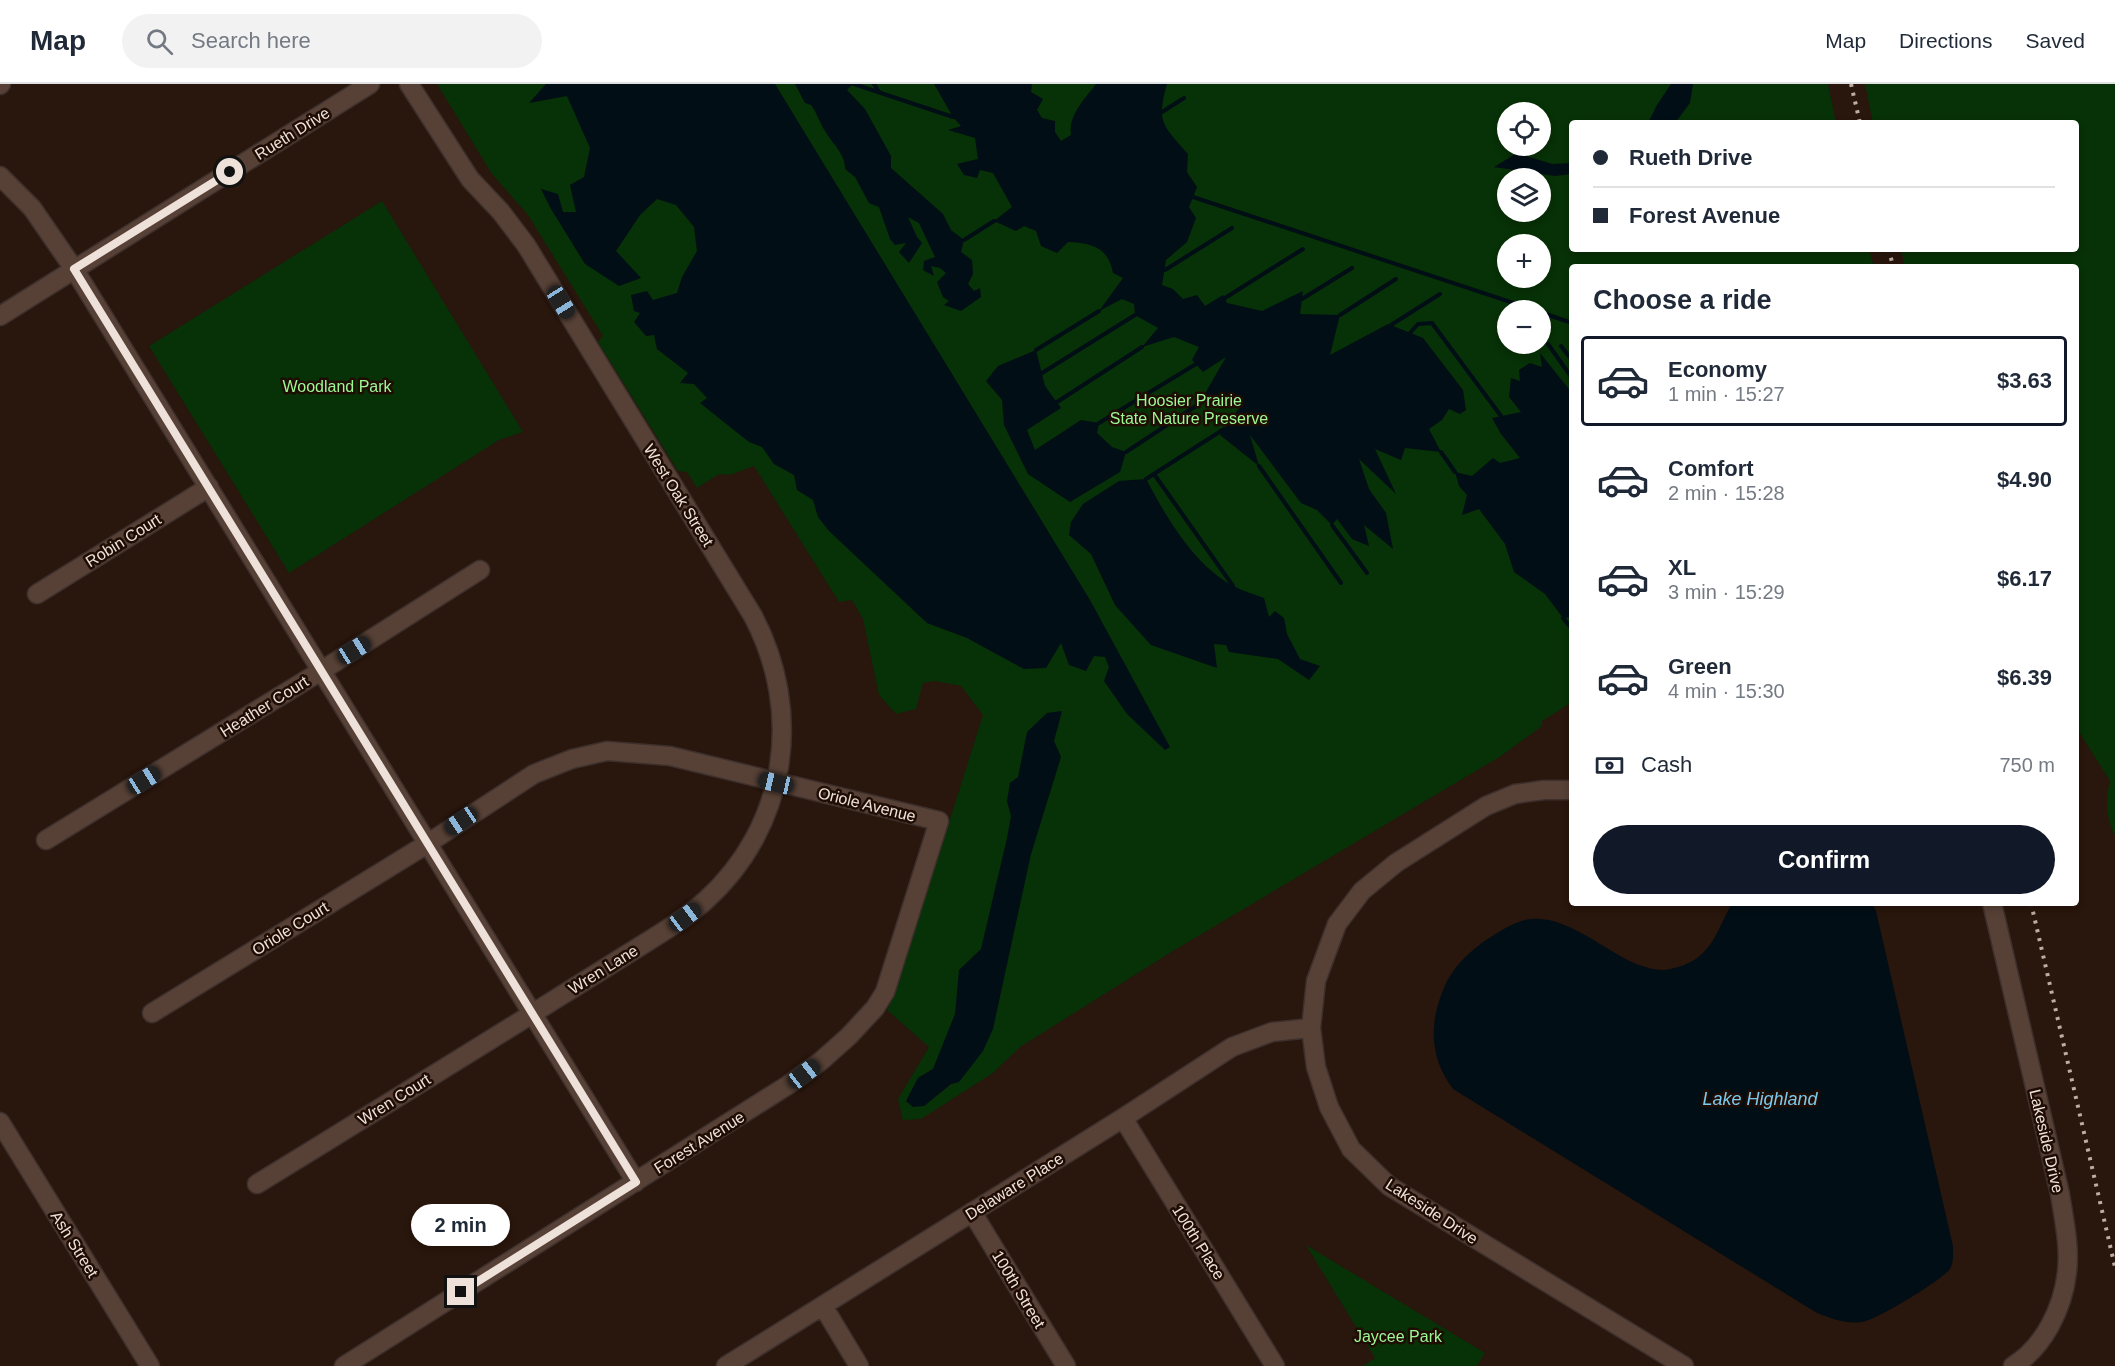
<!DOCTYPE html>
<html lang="en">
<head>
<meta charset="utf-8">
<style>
	:root { --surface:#fff; --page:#f2f2f3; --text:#1f2937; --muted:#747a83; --line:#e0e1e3; --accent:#111827 }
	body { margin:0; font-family:Helvetica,sans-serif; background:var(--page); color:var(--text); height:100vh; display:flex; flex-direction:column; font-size:22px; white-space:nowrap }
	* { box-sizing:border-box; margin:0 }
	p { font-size:20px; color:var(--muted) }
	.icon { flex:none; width:33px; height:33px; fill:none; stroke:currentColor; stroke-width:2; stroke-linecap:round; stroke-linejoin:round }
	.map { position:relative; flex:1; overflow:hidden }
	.side { position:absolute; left:1569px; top:180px; width:510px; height:642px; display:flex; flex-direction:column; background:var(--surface); border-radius:6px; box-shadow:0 3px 9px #0003 }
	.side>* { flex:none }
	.banner { position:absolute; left:1569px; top:36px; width:510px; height:132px; border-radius:6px; box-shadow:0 3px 9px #0003; display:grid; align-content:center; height:132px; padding:0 24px; background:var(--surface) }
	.tools { position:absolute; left:1497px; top:18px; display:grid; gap:12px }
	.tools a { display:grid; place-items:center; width:54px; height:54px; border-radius:50%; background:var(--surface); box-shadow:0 3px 9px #0003; font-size:30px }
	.end { position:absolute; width:27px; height:27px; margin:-14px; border:8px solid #eee1da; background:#111; box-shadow:0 0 0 3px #111 }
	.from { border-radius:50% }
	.bubble { position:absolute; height:42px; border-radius:21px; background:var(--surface); box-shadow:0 3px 9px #0003; font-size:20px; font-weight:800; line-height:42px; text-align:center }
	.car { position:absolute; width:18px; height:36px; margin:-18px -9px; border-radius:8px; box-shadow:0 0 4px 2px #0007; background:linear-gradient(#222 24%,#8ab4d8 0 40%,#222 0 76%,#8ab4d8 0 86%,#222 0) }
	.banner b { display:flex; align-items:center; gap:21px; height:57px; font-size:22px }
	.banner b+b { border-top:2px solid var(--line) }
	.banner i { width:15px; height:15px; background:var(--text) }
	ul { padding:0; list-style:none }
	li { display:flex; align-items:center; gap:18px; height:90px; margin:0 12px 9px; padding:0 12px; border:3px solid transparent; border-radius:6px }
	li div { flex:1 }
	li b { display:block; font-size:22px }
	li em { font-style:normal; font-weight:800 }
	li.active { border-color:var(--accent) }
	li>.icon { width:54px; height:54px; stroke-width:1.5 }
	h2 { padding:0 24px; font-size:27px; line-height:72px }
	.pay { display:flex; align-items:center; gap:15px; height:66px; padding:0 24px; font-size:22px }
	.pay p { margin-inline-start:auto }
	.primary-button { display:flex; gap:12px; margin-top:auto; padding:12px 24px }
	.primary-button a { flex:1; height:69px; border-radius:36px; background:var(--accent); color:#fff; font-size:24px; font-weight:800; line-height:69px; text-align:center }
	header { display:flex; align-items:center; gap:36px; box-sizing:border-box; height:84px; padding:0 30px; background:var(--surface); border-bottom:2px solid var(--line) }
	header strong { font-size:28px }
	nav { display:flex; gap:33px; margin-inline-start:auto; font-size:21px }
	.search { width:420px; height:54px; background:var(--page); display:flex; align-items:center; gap:15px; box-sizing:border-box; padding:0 21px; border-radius:33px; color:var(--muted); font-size:22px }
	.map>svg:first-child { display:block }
</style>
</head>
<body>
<header>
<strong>Map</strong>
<div class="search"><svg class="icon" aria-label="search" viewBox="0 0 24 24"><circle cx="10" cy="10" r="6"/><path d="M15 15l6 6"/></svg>Search here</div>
<nav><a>Map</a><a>Directions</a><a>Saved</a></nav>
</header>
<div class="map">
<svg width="2115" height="1282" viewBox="0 0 2115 1282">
	<rect width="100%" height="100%" fill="#29160c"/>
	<path fill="#073106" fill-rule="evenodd" d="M 437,0 L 1828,0 L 1836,39 L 1572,39 L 1572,165 L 1869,165 L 1874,183 L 1572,183 L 1572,618 L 1542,637 L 1542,642 L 1501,672 L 1173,867 L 1020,963 L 993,989 L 921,1035 L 903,1036 L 898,1015 L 929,963 L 887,926 L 894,912 L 983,631 L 961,602 L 935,597 L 923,599 L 916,625 L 896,630 L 879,611 L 863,535 L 852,516 L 839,518 L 754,382 L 730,391 L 719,390 L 697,404 L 687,388 L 678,387 L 598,258 L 603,252 L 528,131 L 492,90 ZM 1508,28 L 1540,28 L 1540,62 L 1508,62 ZM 1508,94 L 1540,94 L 1540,128 L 1508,128 ZM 1508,160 L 1540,160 L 1540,194 L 1508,194 ZM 1508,226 L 1540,226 L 1540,260 L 1508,260 ZM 933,985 L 959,998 L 951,1000 L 924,1022 L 906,1018 L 918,994 Z
		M 1865,0 L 2115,0 L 2115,752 C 2106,733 2105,718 2110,697 L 2076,643 L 2076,183 L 1905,183 L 1901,165 L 2076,165 L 2076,39 L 1873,39 Z
		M 382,117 L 523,348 L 499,356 L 289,489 L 149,262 Z
		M 1306,1161 L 1485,1269 L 1477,1282 L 1363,1282 L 1375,1274 Z"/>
	<path fill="#020e15" d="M 546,0 L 775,0 L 1090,516 L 1170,663 L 1165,666 L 1127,630 L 1104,597 L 1109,583 L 1105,573 L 1094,572 L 1086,587 L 1069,581 L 1061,559 L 1046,584 L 1024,585 L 967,554 L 927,539 L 829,447 L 818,433 L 813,416 L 797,406 L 794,391 L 774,380 L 762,363 L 749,358 L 700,319 L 707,314 L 694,300 L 680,299 L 688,289 L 657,265 L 654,251 L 646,252 L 634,238 L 640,229 L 634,227 L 631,211 L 647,207 L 653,216 L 677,209 L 682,193 L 697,167 L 694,143 L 676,121 L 657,115 L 640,131 L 616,167 L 641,194 L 619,202 L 585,180 L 551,125 L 541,105 L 558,110 L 563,128 L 576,128 L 570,101 L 584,93 L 590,64 L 567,12 L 529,19 Z
		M 795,0 L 853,0 L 847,6 L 865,25 L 891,72 L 891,84 L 943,130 L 951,146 L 964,156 L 961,168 L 972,176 L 973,190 L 968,200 L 974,207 L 980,204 L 981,213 L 961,227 L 944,221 L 949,217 L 943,213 L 937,198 L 946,189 L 940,184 L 931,182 L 934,192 L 923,186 L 924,177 L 935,173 L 919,139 L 908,133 L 917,153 L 922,159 L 909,179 L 899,168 L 906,159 L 895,161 L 890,155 L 879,123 L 869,119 L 855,93 L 845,85 C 846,71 832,59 825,47 C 820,39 817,29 811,21 L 805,19 Z
		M 934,0 L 1032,0 L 1031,8 L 1043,15 L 1037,26 L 1042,34 L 1055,37 L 1055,48 L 1061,57 L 1071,51 C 1068,31 1085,15 1096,0 L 1167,0 C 1156,39 1163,41 1188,70 L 1187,88 L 1197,103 L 1189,123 L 1196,134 L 1187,158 L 1166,176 L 1162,201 L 1173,205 L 1183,215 L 1197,211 L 1205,222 L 1223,211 L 1227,219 L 1262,227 L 1303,207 L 1300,230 L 1340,231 L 1330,271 L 1388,240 L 1423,254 L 1463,306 L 1466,326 L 1460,330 L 1449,325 L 1442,336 L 1429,345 L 1441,368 L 1405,364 L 1401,376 L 1375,365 L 1396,410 L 1359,375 L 1369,405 L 1386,429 L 1393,465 L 1364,441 L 1369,462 L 1352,455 L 1337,435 L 1332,441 L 1317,426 L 1301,419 L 1250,351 L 1259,382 L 1220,351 L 1242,320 L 1232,310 L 1221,317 L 1203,313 L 1226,273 L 1203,288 L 1192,276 L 1199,263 L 1174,253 L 1142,263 L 1158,244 L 1135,231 L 1134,220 L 1122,215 L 1099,227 L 1123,194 L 1113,189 C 1108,163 1092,159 1068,158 L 1057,169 L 1041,162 L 1036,147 L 1024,142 L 1016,147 L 994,137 L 1012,123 L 993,89 L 980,86 L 977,94 L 964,91 L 957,80 L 978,75 L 975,54 L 948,46 L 961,42 L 953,33 Z
		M 1671,0 L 1693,0 L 1690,19 L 1675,39 L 1648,39 L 1657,21 Z
		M 1517,69 L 1552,80 L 1572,79 L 1572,90 L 1555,92 L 1494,83 Z
		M 1036,266 L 1045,302 L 1061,324 L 1027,346 L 1035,366 L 1081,336 L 1099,339 L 1097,349 L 1112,363 L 1126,368 L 1120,388 L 1070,418 L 1028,390 L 1004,341 L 1002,316 L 986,297 L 998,282 Z
		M 1540,269 L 1572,309 L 1572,533 L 1563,534 L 1545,510 L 1514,488 L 1505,460 L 1479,425 L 1462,431 L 1467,411 L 1459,402 L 1455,388 L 1472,392 L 1493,374 L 1500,379 L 1520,374 L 1501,350 L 1492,334 L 1521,328 L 1509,313 L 1511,294 L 1520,297 L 1519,286 L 1530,279 L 1542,283 Z
		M 1146,395 C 1167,434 1193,480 1233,502 C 1243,507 1254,510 1264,514 L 1269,533 L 1275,527 L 1284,534 L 1287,550 L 1300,575 L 1320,582 L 1309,596 L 1278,575 L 1229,568 L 1226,561 L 1214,560 L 1217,584 L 1151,561 L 1115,521 L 1091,470 L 1069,451 L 1071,438 L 1083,420 L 1119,397 Z
		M 1062,627 L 1054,657 L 1061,673 L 1031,770 L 993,945 L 983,967 L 959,998 L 951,1000 L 924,1022 L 913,1023 L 906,1017 L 918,994 L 933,985 L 955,930 L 959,886 L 981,865 L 1007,754 L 1011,732 L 1007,717 L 1010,699 L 1018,693 L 1027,648 L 1047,629 Z
		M 1732,819 L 1872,819 L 1876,827 L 1953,1162 C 1953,1170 1954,1178 1950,1185 C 1942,1196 1877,1236 1862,1238 C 1846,1240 1832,1235 1817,1229 L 1453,1005 C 1436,982 1430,957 1436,929 C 1444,894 1458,876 1486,856 C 1499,848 1516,836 1531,835 C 1568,831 1607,869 1639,881 C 1649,884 1660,888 1670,885 C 1711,877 1715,850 1732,819 Z"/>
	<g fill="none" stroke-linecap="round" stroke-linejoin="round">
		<path stroke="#020e15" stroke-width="4" d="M 854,0 L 953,33
			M 874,0 L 879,8
			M 1162,28 L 1184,14
			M 1193,113 L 1535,226
			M 964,156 L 994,137
			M 1165,186 L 1232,144
			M 1225,214 L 1303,165
			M 1302,215 L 1352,184
			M 1540,228 L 1572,239
			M 1340,231 L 1396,195
			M 1391,241 L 1440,210
			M 1410,249 L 1418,240 L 1432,239 L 1501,332
			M 1548,260 L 1572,294
			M 1561,262 L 1572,276
			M 1036,266 L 1099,227
			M 1042,289 L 1135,231
			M 1057,318 L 1142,263
			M 1099,339 L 1196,280
			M 1126,368 L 1208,314
			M 1441,368 L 1455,388
			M 1259,382 L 1341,499
			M 1154,390 L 1233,502
			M 1146,395 L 1224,345
			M 1332,441 L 1367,489
			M 1563,534 L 1572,545"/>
		<defs>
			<path id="minor" d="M 0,1 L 1,0
				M 0,92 L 32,124 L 74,185 L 636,1098
				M 0,232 L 370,0
				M 37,510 L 209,403
				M 1572,706 L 1544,706 L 1515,710 L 1486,722 L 1396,779 L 1362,807 L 1337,840 L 1316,897 L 1311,944 L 1316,983 L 1329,1023 L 1351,1065 L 1389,1102 L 1684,1282
				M 46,756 L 321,587 L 480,486
				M 1992,819 L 2060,1110 C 2064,1136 2070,1162 2067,1188 C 2063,1224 2044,1263 2013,1282
				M 152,929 L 427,760 L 534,690 L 572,675 L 607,667 L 670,672 L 939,737 L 885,908 L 875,924 L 849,952 L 821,977 L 788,1001 L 344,1282
				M 1123,1034 L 1275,1282
				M 0,1038 L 150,1282
				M 257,1100 C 342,1048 427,995 511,943 C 550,919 588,895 626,871 C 653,854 681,838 705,817 C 787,743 804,629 753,532 L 526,161 L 501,128 L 470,95 L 409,0
				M 972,1128 L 1066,1282
				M 823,1222 L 859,1282
				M 726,1282 L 1123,1034 L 1232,963 L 1272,948 L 1311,944"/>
		</defs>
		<use href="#minor" stroke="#3c2f2c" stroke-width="21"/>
		<use href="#minor" stroke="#574136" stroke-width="18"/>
		<path stroke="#bcada5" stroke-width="4" stroke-dasharray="3 6" stroke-linecap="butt" d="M 1851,0 L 1860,39
			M 1889,165 L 1893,183
			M 2031,819 L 2115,1183"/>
	</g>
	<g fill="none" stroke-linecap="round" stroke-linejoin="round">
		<path stroke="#eee1da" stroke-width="8" d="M 230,88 L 74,185 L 636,1098 L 461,1208"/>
	</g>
	<g text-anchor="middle" stroke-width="5" stroke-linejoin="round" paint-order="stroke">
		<g font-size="16" fill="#eee1da" stroke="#1f0d04">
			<text transform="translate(292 49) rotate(-32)" y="6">Rueth Drive</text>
			<text transform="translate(679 411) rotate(58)" y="6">West Oak Street</text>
			<text transform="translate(123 456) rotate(-32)" y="6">Robin Court</text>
			<text transform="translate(264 622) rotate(-32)" y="6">Heather Court</text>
			<text transform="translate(867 720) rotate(14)" y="6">Oriole Avenue</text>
			<text transform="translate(290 844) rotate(-32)" y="6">Oriole Court</text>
			<text transform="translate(603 885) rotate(-32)" y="6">Wren Lane</text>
			<text transform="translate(394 1015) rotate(-32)" y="6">Wren Court</text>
			<text transform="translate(2047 1057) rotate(77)" y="6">Lakeside Drive</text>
			<text transform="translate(699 1058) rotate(-32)" y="6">Forest Avenue</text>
			<text transform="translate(1014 1102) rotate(-32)" y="6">Delaware Place</text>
			<text transform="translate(1432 1127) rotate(33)" y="6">Lakeside Drive</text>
			<text transform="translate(1199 1158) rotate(58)" y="6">100th Place</text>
			<text transform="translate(75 1160) rotate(58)" y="6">Ash Street</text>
			<text transform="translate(1019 1205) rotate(59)" y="6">100th Street</text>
		</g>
		<g font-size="16" fill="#9cf895" stroke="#1f0d04">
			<text x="337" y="308">Woodland Park</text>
			<text x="1189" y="322">Hoosier Prairie<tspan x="1189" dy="18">State Nature Preserve</tspan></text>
			<text x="1398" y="1258">Jaycee Park</text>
		</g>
		<g font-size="18" font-style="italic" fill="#7ac9f0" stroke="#1f0d04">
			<text x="1760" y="1021">Lake Highland</text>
		</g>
	</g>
</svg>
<div class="tools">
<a><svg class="icon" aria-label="locate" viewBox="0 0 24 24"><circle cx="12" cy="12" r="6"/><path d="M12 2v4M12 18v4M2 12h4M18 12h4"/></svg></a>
<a><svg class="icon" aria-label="layers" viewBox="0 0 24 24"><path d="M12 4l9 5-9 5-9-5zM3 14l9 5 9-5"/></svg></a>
<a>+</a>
<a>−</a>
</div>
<i class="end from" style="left:230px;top:88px"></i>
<i class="end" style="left:461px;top:1208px"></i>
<div class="bubble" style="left:411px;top:1120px;width:99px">2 min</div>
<i class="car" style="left:561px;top:218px;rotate:148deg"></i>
<i class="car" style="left:354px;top:566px;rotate:58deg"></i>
<i class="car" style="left:144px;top:696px;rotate:58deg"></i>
<i class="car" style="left:776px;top:699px;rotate:283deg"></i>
<i class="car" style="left:461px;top:737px;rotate:236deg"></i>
<i class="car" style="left:685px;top:833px;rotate:53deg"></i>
<i class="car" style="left:804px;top:990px;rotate:52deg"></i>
<div class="banner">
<b><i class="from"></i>Rueth Drive</b>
<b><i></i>Forest Avenue</b>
</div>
<section class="side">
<h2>Choose a ride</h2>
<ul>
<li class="active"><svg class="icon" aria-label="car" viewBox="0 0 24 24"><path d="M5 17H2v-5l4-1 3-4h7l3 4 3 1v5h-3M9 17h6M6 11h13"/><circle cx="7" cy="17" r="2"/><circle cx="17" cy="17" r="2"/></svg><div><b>Economy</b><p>1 min · 15:27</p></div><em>$3.63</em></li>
<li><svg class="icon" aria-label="car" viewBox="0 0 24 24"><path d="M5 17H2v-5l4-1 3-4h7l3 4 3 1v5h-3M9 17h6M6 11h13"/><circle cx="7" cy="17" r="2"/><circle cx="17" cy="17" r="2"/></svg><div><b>Comfort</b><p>2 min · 15:28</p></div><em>$4.90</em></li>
<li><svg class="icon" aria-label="car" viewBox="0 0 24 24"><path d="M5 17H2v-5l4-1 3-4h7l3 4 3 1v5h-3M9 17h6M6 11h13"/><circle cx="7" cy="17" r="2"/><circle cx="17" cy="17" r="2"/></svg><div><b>XL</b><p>3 min · 15:29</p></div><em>$6.17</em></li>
<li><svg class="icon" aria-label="car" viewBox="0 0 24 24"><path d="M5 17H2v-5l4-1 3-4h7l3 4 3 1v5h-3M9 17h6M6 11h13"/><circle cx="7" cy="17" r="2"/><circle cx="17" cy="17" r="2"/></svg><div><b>Green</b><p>4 min · 15:30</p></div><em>$6.39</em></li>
</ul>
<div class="pay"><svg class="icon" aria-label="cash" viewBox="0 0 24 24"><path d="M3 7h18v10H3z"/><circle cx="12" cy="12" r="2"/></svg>Cash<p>750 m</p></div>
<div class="primary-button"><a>Confirm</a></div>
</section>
</div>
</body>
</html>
